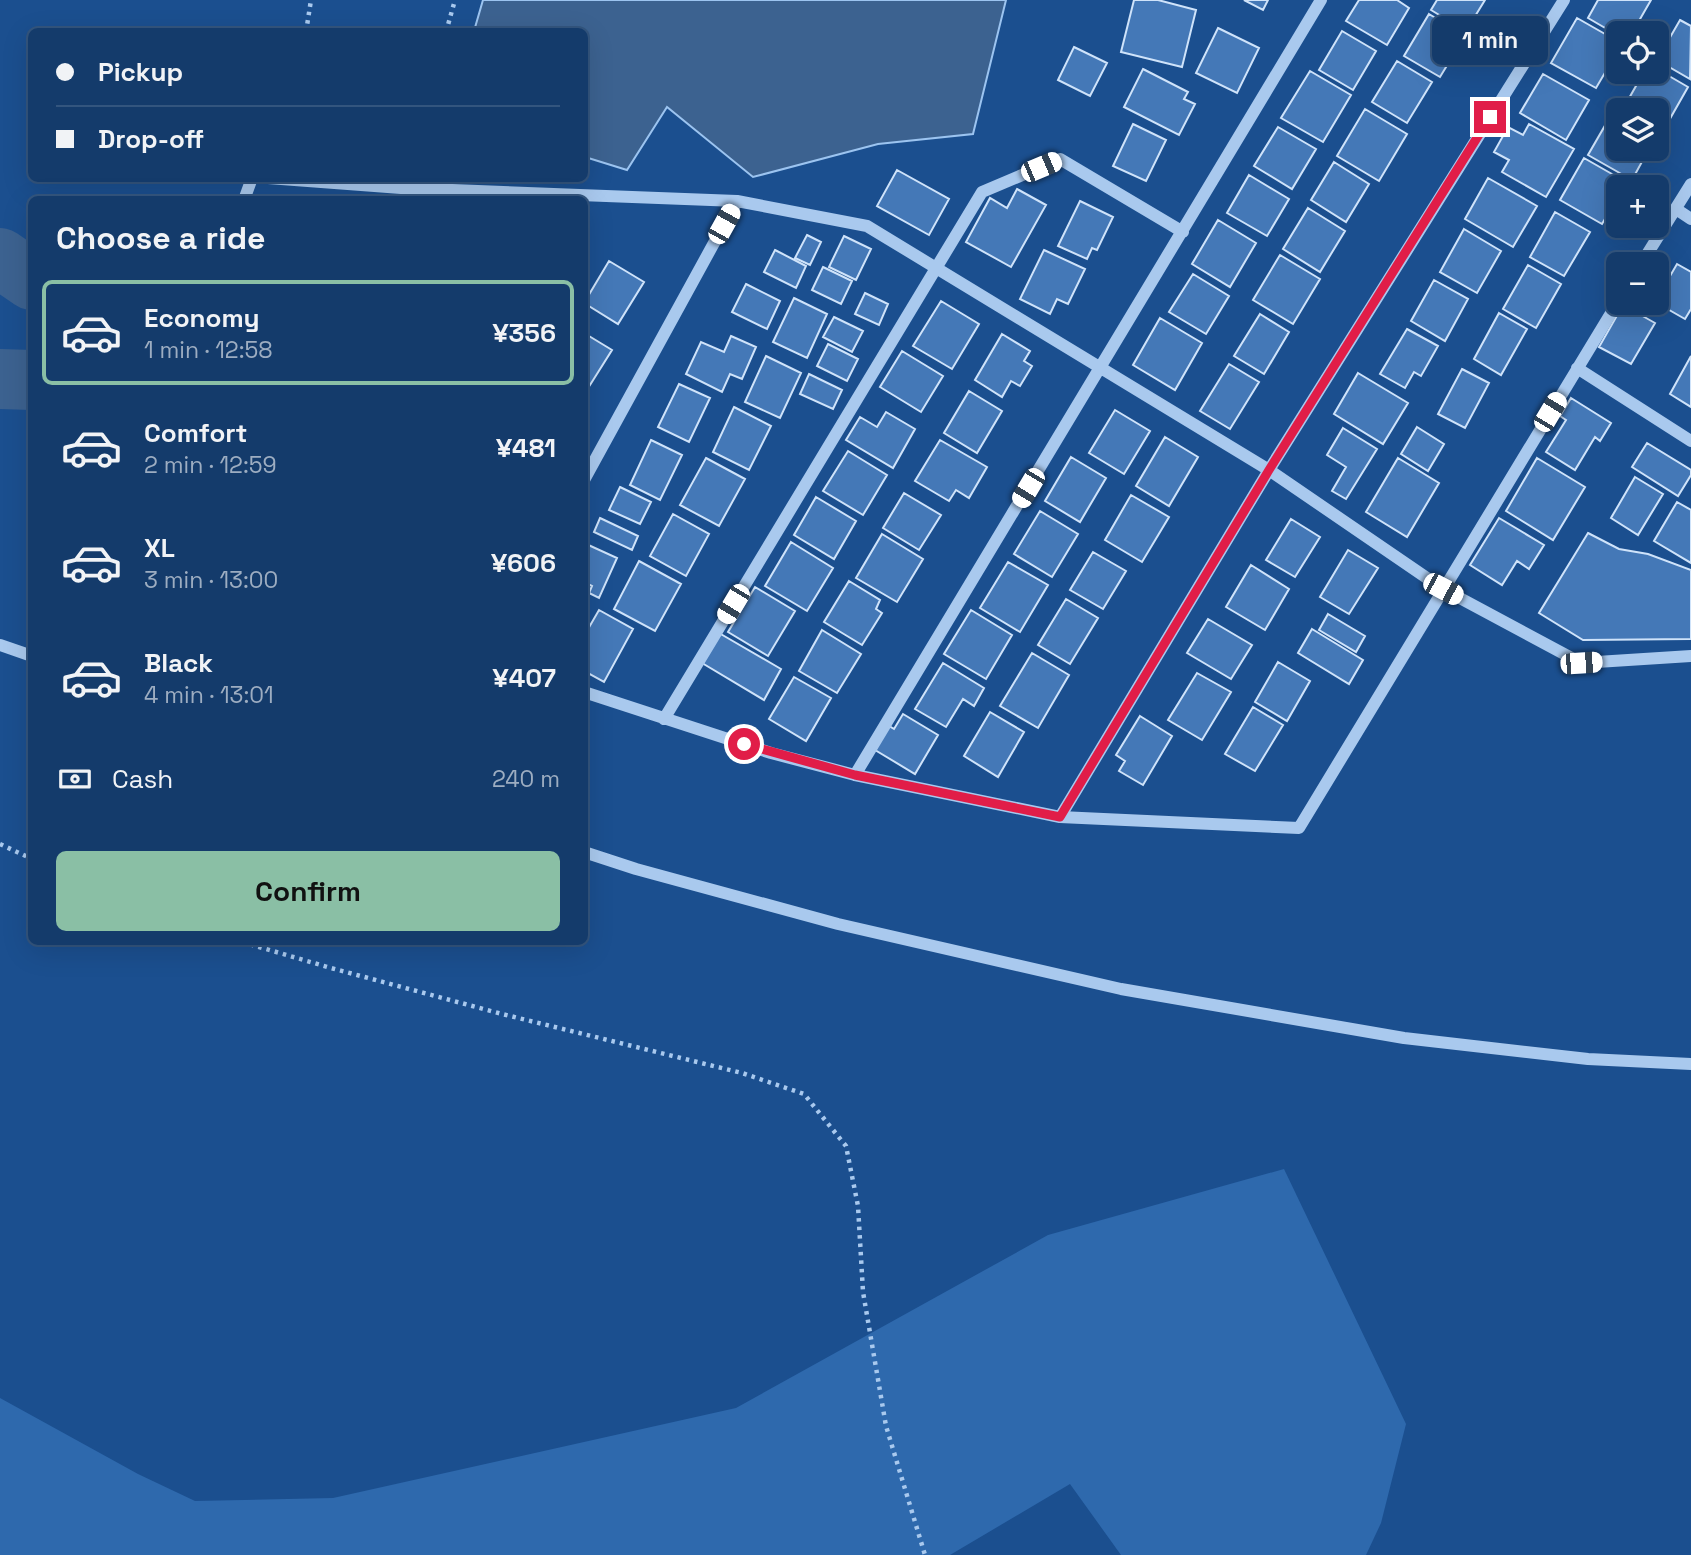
<!DOCTYPE html>
<html lang="en">
<head>
<meta charset="utf-8">
<style>
	:root { --surface:#143b6b; --page:#1d4271; --text:#f1f3f6; --muted:#9dadc1; --line:#33557e; --accent:#8abfa5 }
	body { margin:0; font-family:"Space Grotesk",sans-serif; background:var(--page); color:var(--text); height:100vh; display:flex; flex-direction:column; font-size:26px; white-space:nowrap }
	* { box-sizing:border-box; margin:0 }
	p { font-size:23px; color:var(--muted) }
	.icon { flex:none; width:38px; height:38px; fill:none; stroke:currentColor; stroke-width:2; stroke-linecap:round; stroke-linejoin:round }
	.map { position:relative; flex:1; overflow:hidden }
	.drawer { position:absolute; left:28px; top:196px; width:560px; height:749px; display:flex; flex-direction:column; background:var(--surface); border-radius:10px; box-shadow:0 7px 28px #0002,0 0 0 2px var(--line) }
	.drawer>* { flex:none }
	.guide { position:absolute; left:28px; top:28px; width:560px; height:154px; border-radius:10px; box-shadow:0 7px 28px #0002,0 0 0 2px var(--line); display:grid; align-content:center; height:154px; padding:0 28px; background:var(--surface) }
	.controls { position:absolute; left:1606px; top:21px; display:grid; gap:14px }
	.controls a { display:grid; place-items:center; width:63px; height:63px; border-radius:10px; background:var(--surface); box-shadow:0 7px 28px #0002,0 0 0 2px var(--line); font-size:35px }
	.end { position:absolute; width:32px; height:32px; margin:-16px; border:9px solid #e11d48; background:#fff; box-shadow:0 0 0 4px #fff }
	.from { border-radius:50% }
	.bubble { position:absolute; height:49px; border-radius:10px; background:var(--surface); box-shadow:0 7px 28px #0002,0 0 0 2px var(--line); font-size:23px; font-weight:600; line-height:49px; text-align:center }
	.car { position:absolute; width:21px; height:42px; margin:-21px -10px; border-radius:9px; box-shadow:0 0 5px 2px #0007; background:linear-gradient(#fff 24%,#345 0 40%,#fff 0 76%,#345 0 86%,#fff 0) }
	.guide b { display:flex; align-items:center; gap:24px; height:66px; font-size:26px }
	.guide b+b { border-top:2px solid var(--line) }
	.guide i { width:18px; height:18px; background:var(--text) }
	ul { padding:0; list-style:none }
	li { display:flex; align-items:center; gap:21px; height:105px; margin:0 14px 10px; padding:0 14px; border:4px solid transparent; border-radius:10px }
	li div { flex:1 }
	li b { display:block; font-size:26px }
	li em { font-style:normal; font-weight:600 }
	li.active { border-color:var(--accent) }
	li>.icon { width:63px; height:63px; stroke-width:1.5 }
	h2 { padding:0 28px; font-size:32px; line-height:84px }
	.pay { display:flex; align-items:center; gap:18px; height:77px; padding:0 28px; font-size:26px }
	.pay p { margin-inline-start:auto }
	.cta { display:flex; gap:14px; margin-top:auto; padding:14px 28px }
	.cta a { flex:1; height:80px; border-radius:10px; background:var(--accent); color:#111; font-size:28px; font-weight:600; line-height:80px; text-align:center }
	.map>svg:first-child { display:block }
</style>
</head>
<body>
<div class="map">
<svg width="1691" height="1555" viewBox="0 0 1691 1555">
	<rect width="100%" height="100%" fill="#1b4f8f"/>
	<path fill="#2e69ad" d="M 1284,1169 L 1406,1424 L 1381,1523 L 1366,1555 L 1121,1555 L 1070,1484 L 950,1555 L 0,1555 L 0,1398 L 138,1474 L 195,1501 L 333,1498 L 736,1408 L 1048,1235 Z"/>
	<path fill="#3c6290" stroke="#9cc4f0" stroke-width="2" d="M 483,0 L 1006,0 L 973,134 L 878,144 L 753,177 L 667,107 L 627,170 L 585,157 L 584,32 L 474,31 Z"/>
	<g fill="none" stroke-linecap="round" stroke-linejoin="round">
		<path stroke="#3c6290" stroke-width="60" d="M 0,258 L 32,280
			M 0,379 L 32,380"/>
	</g>
	<path fill="#4478b7" stroke="#cfe3fa" stroke-width="2" d="M 1134,0 L 1158,0 L 1196,10 L 1182,67 L 1121,52 Z
		M 1244,0 L 1268,0 L 1263,10 Z
		M 1359,0 L 1397,0 L 1409,8 L 1387,45 L 1346,21 Z
		M 1437,0 L 1485,0 L 1466,31 L 1431,10 Z
		M 1598,0 L 1651,0 L 1632,33 L 1619,33 L 1619,36 L 1588,18 Z
		M 1429,14 L 1465,36 L 1440,77 L 1404,56 Z
		M 1577,18 L 1619,42 L 1619,49 L 1596,88 L 1551,63 Z
		M 1680,20 L 1691,26 L 1690,79 L 1657,60 Z
		M 1218,28 L 1259,48 L 1237,93 L 1196,73 Z
		M 1342,31 L 1376,51 L 1353,90 L 1319,70 Z
		M 1074,47 L 1107,63 L 1090,96 L 1058,80 Z
		M 1397,61 L 1432,82 L 1407,123 L 1372,102 Z
		M 1143,69 L 1188,92 L 1184,99 L 1195,104 L 1179,135 L 1124,107 Z
		M 1657,69 L 1688,87 L 1663,131 L 1657,127 L 1657,110 L 1629,110 L 1624,107 L 1644,72 L 1657,72 Z
		M 1310,71 L 1351,95 L 1323,142 L 1281,118 Z
		M 1543,74 L 1589,100 L 1566,140 L 1520,113 Z
		M 1365,109 L 1407,134 L 1379,181 L 1337,156 Z
		M 1614,110 L 1619,113 L 1619,149 L 1649,149 L 1632,180 L 1588,155 Z
		M 1133,124 L 1166,140 L 1146,181 L 1113,166 Z
		M 1529,124 L 1574,149 L 1546,197 L 1502,172 L 1509,160 L 1494,152 L 1508,127 L 1523,135 Z
		M 1278,127 L 1316,149 L 1292,189 L 1254,166 Z
		M 1584,158 L 1626,182 L 1623,187 L 1619,187 L 1619,195 L 1602,224 L 1560,200 Z
		M 1334,162 L 1369,184 L 1346,222 L 1311,200 Z
		M 897,170 L 949,199 L 929,235 L 877,206 Z
		M 1249,175 L 1289,199 L 1267,236 L 1227,213 Z
		M 1488,178 L 1537,206 L 1513,247 L 1465,219 Z
		M 1017,189 L 1046,205 L 1011,267 L 966,242 L 990,198 L 1007,208 Z
		M 1080,201 L 1113,217 L 1097,250 L 1092,248 L 1087,259 L 1058,246 Z
		M 1308,208 L 1345,231 L 1320,272 L 1283,249 Z
		M 1555,212 L 1590,232 L 1564,276 L 1530,257 Z
		M 1218,220 L 1256,243 L 1230,287 L 1192,264 Z
		M 1464,229 L 1501,251 L 1477,293 L 1440,272 Z
		M 807,235 L 821,242 L 810,265 L 795,258 Z
		M 844,236 L 871,249 L 856,280 L 829,267 Z
		M 775,250 L 806,266 L 796,288 L 764,272 Z
		M 1044,250 L 1085,269 L 1068,304 L 1057,299 L 1050,314 L 1020,299 Z
		M 1280,255 L 1320,279 L 1293,324 L 1253,300 Z
		M 609,261 L 644,282 L 618,324 L 584,303 Z
		M 1677,264 L 1691,272 L 1691,309 L 1685,319 L 1657,303 L 1657,278 L 1666,283 Z
		M 1528,265 L 1561,284 L 1536,328 L 1503,309 Z
		M 823,267 L 852,281 L 841,304 L 812,290 Z
		M 1193,274 L 1229,296 L 1206,334 L 1169,312 Z
		M 1434,280 L 1468,299 L 1445,341 L 1411,321 Z
		M 746,284 L 780,301 L 767,329 L 732,312 Z
		M 865,293 L 888,304 L 879,325 L 855,314 Z
		M 794,298 L 827,314 L 807,358 L 773,342 Z
		M 941,301 L 979,324 L 952,369 L 913,346 Z
		M 1623,305 L 1655,323 L 1631,364 L 1599,347 Z
		M 1499,313 L 1527,329 L 1501,375 L 1474,359 Z
		M 1260,314 L 1289,332 L 1264,374 L 1234,356 Z
		M 834,317 L 863,331 L 852,352 L 823,337 Z
		M 1160,318 L 1202,343 L 1175,390 L 1133,365 Z
		M 1407,329 L 1438,346 L 1421,376 L 1414,372 L 1405,388 L 1380,374 Z
		M 584,333 L 612,350 L 585,393 L 584,392 Z
		M 1002,334 L 1030,351 L 1024,361 L 1032,366 L 1020,386 L 1011,381 L 1002,397 L 975,380 Z
		M 731,336 L 756,347 L 742,379 L 730,374 L 722,392 L 686,374 L 701,342 L 724,352 Z
		M 828,344 L 858,359 L 847,381 L 817,366 Z
		M 902,351 L 943,376 L 921,412 L 880,387 Z
		M 766,356 L 801,373 L 780,418 L 745,402 Z
		M 1691,356 L 1691,407 L 1670,394 Z
		M 1229,364 L 1259,382 L 1230,429 L 1200,411 Z
		M 1462,369 L 1489,383 L 1465,428 L 1438,414 Z
		M 1358,373 L 1408,403 L 1383,444 L 1334,414 Z
		M 809,374 L 842,390 L 833,409 L 800,394 Z
		M 679,384 L 710,398 L 689,442 L 658,427 Z
		M 969,391 L 1002,411 L 977,453 L 944,433 Z
		M 1571,398 L 1611,423 L 1600,441 L 1595,437 L 1575,470 L 1546,452 L 1566,420 L 1560,416 Z
		M 734,407 L 771,426 L 749,470 L 713,452 Z
		M 1115,410 L 1150,431 L 1124,474 L 1089,453 Z
		M 886,412 L 915,429 L 893,468 L 846,440 L 860,417 L 877,427 Z
		M 1417,427 L 1444,444 L 1428,471 L 1401,454 Z
		M 1343,428 L 1377,449 L 1346,499 L 1332,491 L 1346,467 L 1327,455 Z
		M 1165,437 L 1198,457 L 1169,506 L 1136,486 Z
		M 651,440 L 682,455 L 660,500 L 630,485 Z
		M 940,440 L 987,467 L 969,498 L 956,490 L 949,501 L 915,481 Z
		M 1647,443 L 1691,470 L 1691,475 L 1678,496 L 1632,467 Z
		M 848,451 L 887,475 L 863,515 L 823,491 Z
		M 1071,457 L 1106,478 L 1080,522 L 1045,501 Z
		M 706,458 L 745,479 L 719,526 L 680,505 Z
		M 1398,458 L 1439,483 L 1407,537 L 1366,512 Z
		M 1537,458 L 1585,487 L 1553,540 L 1506,511 Z
		M 1635,477 L 1663,494 L 1638,535 L 1611,518 Z
		M 620,487 L 651,502 L 640,524 L 609,510 Z
		M 904,493 L 941,515 L 919,550 L 883,528 Z
		M 1131,495 L 1169,517 L 1142,562 L 1105,540 Z
		M 816,497 L 856,521 L 834,559 L 794,535 Z
		M 1677,502 L 1691,510 L 1691,563 L 1654,541 Z
		M 1040,511 L 1078,534 L 1052,577 L 1014,554 Z
		M 673,514 L 709,534 L 686,576 L 650,556 Z
		M 600,518 L 638,536 L 632,550 L 594,532 Z
		M 1499,518 L 1544,545 L 1529,569 L 1517,561 L 1502,585 L 1470,565 Z
		M 1291,519 L 1320,537 L 1295,577 L 1266,560 Z
		M 1588,533 L 1619,549 L 1648,554 L 1691,570 L 1691,639 L 1583,640 L 1539,613 Z
		M 882,534 L 923,559 L 897,602 L 856,578 Z
		M 791,542 L 833,568 L 807,611 L 765,586 Z
		M 584,543 L 617,558 L 599,598 L 589,593 L 592,586 L 584,582 Z
		M 1348,550 L 1378,568 L 1349,614 L 1320,597 Z
		M 1093,552 L 1126,571 L 1103,609 L 1070,590 Z
		M 639,561 L 681,584 L 655,631 L 614,609 Z
		M 1008,562 L 1048,585 L 1020,632 L 980,608 Z
		M 1251,565 L 1289,589 L 1265,630 L 1226,607 Z
		M 849,581 L 880,600 L 876,609 L 882,613 L 862,645 L 824,622 Z
		M 755,587 L 795,611 L 768,656 L 728,632 Z
		M 1066,599 L 1098,618 L 1070,664 L 1038,645 Z
		M 599,610 L 633,629 L 604,682 L 584,671 L 584,636 Z
		M 971,610 L 1012,635 L 986,679 L 944,654 Z
		M 1328,614 L 1365,636 L 1356,652 L 1319,630 Z
		M 1208,619 L 1252,645 L 1231,679 L 1187,653 Z
		M 1312,629 L 1363,660 L 1349,684 L 1298,653 Z
		M 822,630 L 861,654 L 837,693 L 799,671 Z
		M 719,633 L 781,669 L 764,700 L 702,663 Z
		M 1032,653 L 1069,675 L 1038,728 L 1000,706 Z
		M 1278,662 L 1310,681 L 1287,721 L 1255,702 Z
		M 943,663 L 984,688 L 974,706 L 963,699 L 946,727 L 915,709 Z
		M 1197,673 L 1231,692 L 1202,740 L 1168,720 Z
		M 794,677 L 831,698 L 806,741 L 769,719 Z
		M 1253,707 L 1283,725 L 1255,771 L 1225,754 Z
		M 990,712 L 1024,732 L 998,777 L 964,756 Z
		M 903,714 L 938,735 L 915,774 L 875,750 L 889,726 L 894,729 Z
		M 1140,716 L 1172,736 L 1143,785 L 1119,771 L 1125,761 L 1116,755 Z"/>
	<g fill="none" stroke-linecap="round" stroke-linejoin="round">
		<path stroke="#a9c9ee" stroke-width="4.5" stroke-dasharray="3.5 5" stroke-linecap="butt" d="M 306,32 L 311,0
			M 446,32 L 455,0
			M 0,844 L 32,859
			M 242,942 L 331,968 L 502,1014 L 742,1073 L 804,1094 L 846,1146 L 858,1206 L 863,1292 L 886,1426 L 925,1555"/>
		<path stroke="#a9c9ee" stroke-width="12" d="M 268,178 L 401,188 L 737,201 L 867,226 L 1269,470 L 1443,589 L 1581,663 L 1691,656
			M 244,200 L 252,178
			M 1676,209 L 1691,219
			M 1641,264 L 1691,184
			M 1577,368 L 1691,441
			M 584,480 L 737,201
			M 0,645 L 32,656
			M 584,692 L 771,753 L 855,775 L 1060,817 L 1299,828 L 1619,300
			M 664,719 L 982,192 L 1060,159 L 1183,232
			M 855,775 L 1321,0
			M 1060,817 L 1269,470 L 1564,0
			M 584,852 L 636,869 L 838,924 L 1121,989 L 1404,1038 L 1588,1059 L 1691,1064"/>
	</g>
	<g fill="none" stroke-linecap="round" stroke-linejoin="round">
		<path stroke="#e11d48" stroke-width="9" d="M 744,744 L 855,775 L 1060,817 L 1269,470 L 1490,117"/>
	</g>
</svg>
<div class="controls">
<a><svg class="icon" aria-label="locate" viewBox="0 0 24 24"><circle cx="12" cy="12" r="6"/><path d="M12 2v4M12 18v4M2 12h4M18 12h4"/></svg></a>
<a><svg class="icon" aria-label="layers" viewBox="0 0 24 24"><path d="M12 4l9 5-9 5-9-5zM3 14l9 5 9-5"/></svg></a>
<a>+</a>
<a>−</a>
</div>
<i class="end from" style="left:744px;top:744px"></i>
<i class="end" style="left:1490px;top:117px"></i>
<div class="bubble" style="left:1432px;top:16px;width:116px">1 min</div>
<i class="car" style="left:1041px;top:167px;rotate:67deg"></i>
<i class="car" style="left:724px;top:224px;rotate:29deg"></i>
<i class="car" style="left:1550px;top:412px;rotate:31deg"></i>
<i class="car" style="left:1028px;top:488px;rotate:211deg"></i>
<i class="car" style="left:1443px;top:589px;rotate:118deg"></i>
<i class="car" style="left:733px;top:604px;rotate:211deg"></i>
<i class="car" style="left:1581px;top:663px;rotate:86deg"></i>
<div class="guide">
<b><i class="from"></i>Pickup</b>
<b><i></i>Drop-off</b>
</div>
<section class="drawer">
<h2>Choose a ride</h2>
<ul>
<li class="active"><svg class="icon" aria-label="car" viewBox="0 0 24 24"><path d="M5 17H2v-5l4-1 3-4h7l3 4 3 1v5h-3M9 17h6M6 11h13"/><circle cx="7" cy="17" r="2"/><circle cx="17" cy="17" r="2"/></svg><div><b>Economy</b><p>1 min · 12:58</p></div><em>¥356</em></li>
<li><svg class="icon" aria-label="car" viewBox="0 0 24 24"><path d="M5 17H2v-5l4-1 3-4h7l3 4 3 1v5h-3M9 17h6M6 11h13"/><circle cx="7" cy="17" r="2"/><circle cx="17" cy="17" r="2"/></svg><div><b>Comfort</b><p>2 min · 12:59</p></div><em>¥481</em></li>
<li><svg class="icon" aria-label="car" viewBox="0 0 24 24"><path d="M5 17H2v-5l4-1 3-4h7l3 4 3 1v5h-3M9 17h6M6 11h13"/><circle cx="7" cy="17" r="2"/><circle cx="17" cy="17" r="2"/></svg><div><b>XL</b><p>3 min · 13:00</p></div><em>¥606</em></li>
<li><svg class="icon" aria-label="car" viewBox="0 0 24 24"><path d="M5 17H2v-5l4-1 3-4h7l3 4 3 1v5h-3M9 17h6M6 11h13"/><circle cx="7" cy="17" r="2"/><circle cx="17" cy="17" r="2"/></svg><div><b>Black</b><p>4 min · 13:01</p></div><em>¥407</em></li>
</ul>
<div class="pay"><svg class="icon" aria-label="cash" viewBox="0 0 24 24"><path d="M3 7h18v10H3z"/><circle cx="12" cy="12" r="2"/></svg>Cash<p>240 m</p></div>
<div class="cta"><a>Confirm</a></div>
</section>
</div>
</body>
</html>
